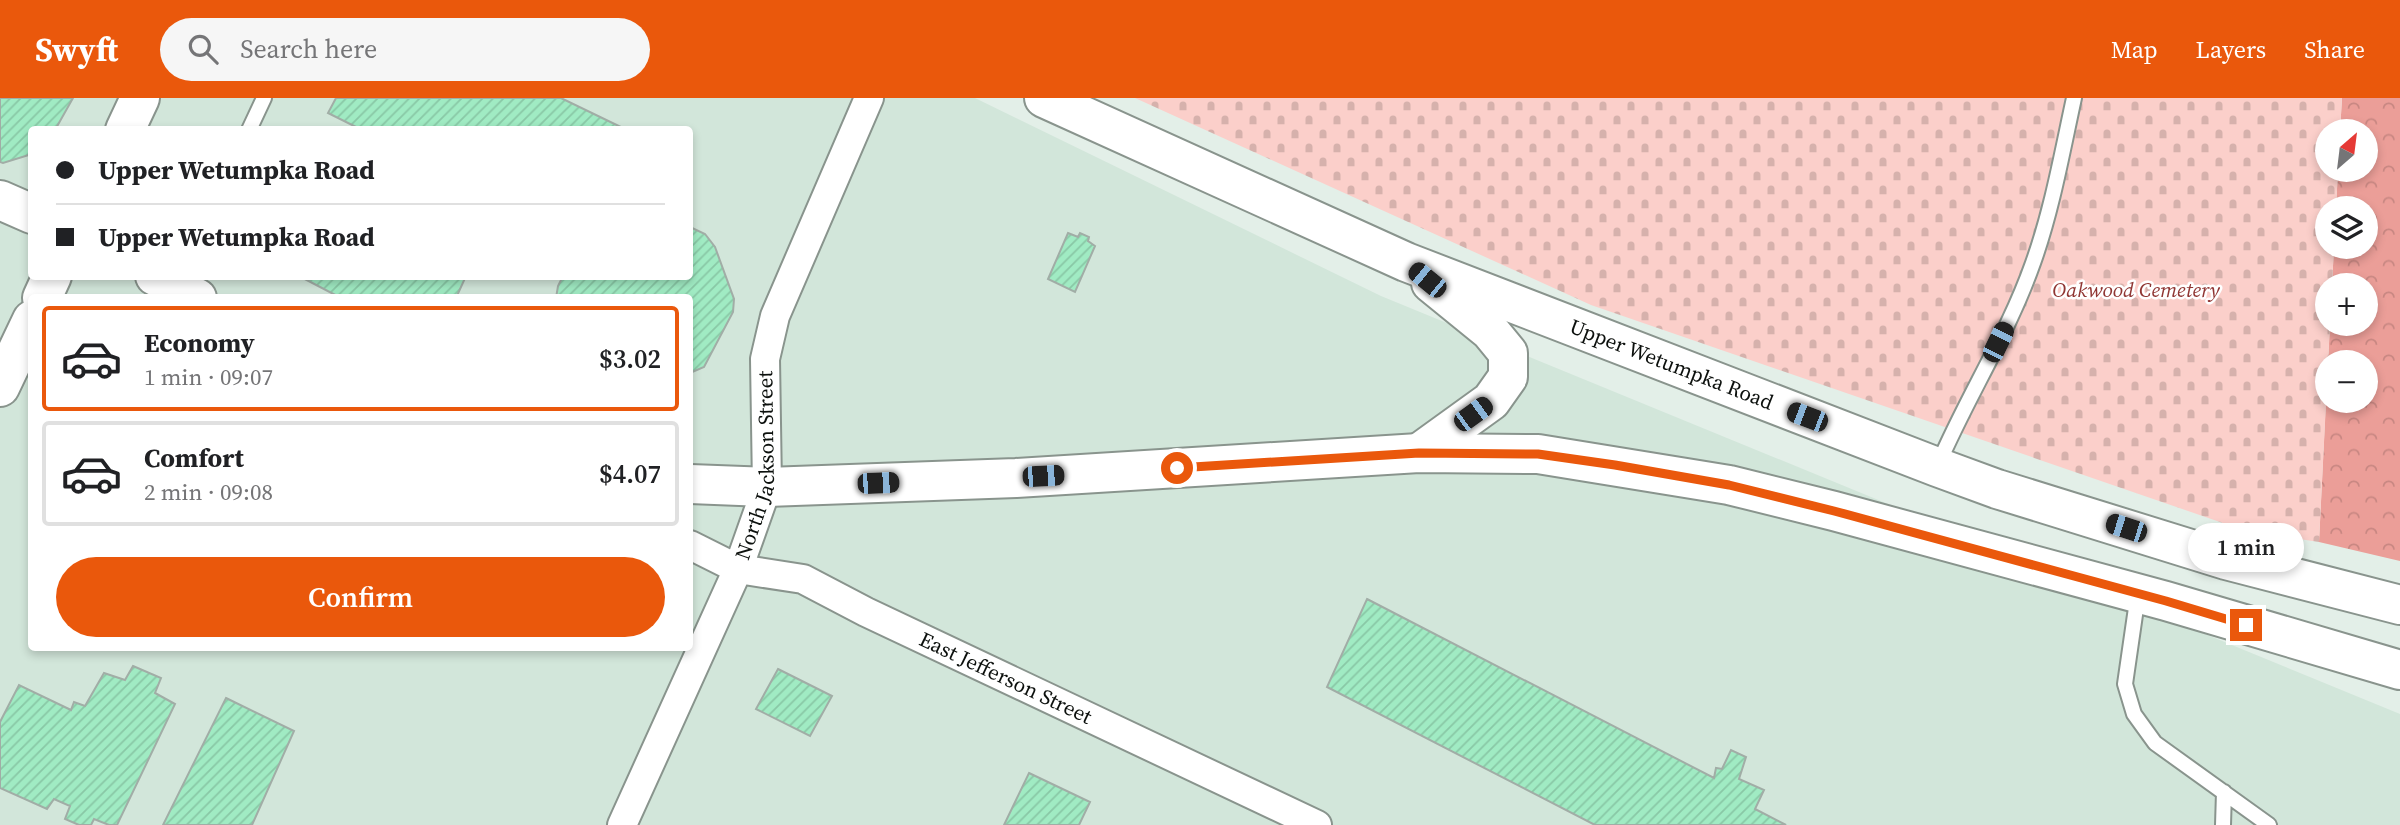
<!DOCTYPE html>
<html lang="en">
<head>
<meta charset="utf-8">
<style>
	:root { --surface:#fff; --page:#f6f6f6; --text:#202124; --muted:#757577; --line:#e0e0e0; --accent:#ea580c }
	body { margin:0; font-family:"Source Serif 4",serif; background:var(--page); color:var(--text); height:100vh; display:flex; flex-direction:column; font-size:26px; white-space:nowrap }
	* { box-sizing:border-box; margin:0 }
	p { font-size:23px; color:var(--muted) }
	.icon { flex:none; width:38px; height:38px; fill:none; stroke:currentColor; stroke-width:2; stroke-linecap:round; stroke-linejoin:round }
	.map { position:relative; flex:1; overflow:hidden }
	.side { position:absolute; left:28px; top:196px; width:665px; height:357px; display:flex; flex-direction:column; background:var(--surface); border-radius:7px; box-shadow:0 4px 10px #0003 }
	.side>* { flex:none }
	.guide { position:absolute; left:28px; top:28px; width:665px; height:154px; border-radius:7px; box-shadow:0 4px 10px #0003; display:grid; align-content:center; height:154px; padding:0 28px; background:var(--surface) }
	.needle { width:46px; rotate:28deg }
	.buttons { position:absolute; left:2315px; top:21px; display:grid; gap:14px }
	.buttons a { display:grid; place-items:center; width:63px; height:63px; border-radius:50%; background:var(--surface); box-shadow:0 4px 10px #0003; font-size:35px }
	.end { position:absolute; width:32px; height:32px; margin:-16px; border:9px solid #ea580c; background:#fff; box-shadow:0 0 0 4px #fff }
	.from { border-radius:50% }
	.bubble { position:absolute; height:49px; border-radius:24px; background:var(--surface); box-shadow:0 4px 10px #0003; font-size:23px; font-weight:600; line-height:49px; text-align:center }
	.car { position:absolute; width:21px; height:42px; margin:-21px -10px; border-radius:9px; box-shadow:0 0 5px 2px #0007; background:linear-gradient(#222 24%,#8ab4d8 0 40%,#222 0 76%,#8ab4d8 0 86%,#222 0) }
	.guide b { display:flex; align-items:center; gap:24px; height:66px; font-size:26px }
	.guide b+b { border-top:2px solid var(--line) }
	.guide i { width:18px; height:18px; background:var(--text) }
	ul { padding:12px 0 0; list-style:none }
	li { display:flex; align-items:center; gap:21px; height:105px; margin:0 14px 10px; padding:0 14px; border:4px solid var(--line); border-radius:7px }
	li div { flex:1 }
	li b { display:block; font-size:26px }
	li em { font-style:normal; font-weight:600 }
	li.on { border-color:var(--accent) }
	li>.icon { width:63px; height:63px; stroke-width:1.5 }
	.action { display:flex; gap:14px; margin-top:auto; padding:14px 28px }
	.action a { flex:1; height:80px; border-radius:42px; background:var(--accent); color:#fff; font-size:28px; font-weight:600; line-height:80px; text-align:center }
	header { display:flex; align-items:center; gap:42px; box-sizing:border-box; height:98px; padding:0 35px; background:var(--accent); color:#fff }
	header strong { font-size:33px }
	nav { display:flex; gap:38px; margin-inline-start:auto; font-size:24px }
	.search { width:490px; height:63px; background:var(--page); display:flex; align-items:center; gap:18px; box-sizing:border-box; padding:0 24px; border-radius:38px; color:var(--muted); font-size:26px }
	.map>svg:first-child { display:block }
</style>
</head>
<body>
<header>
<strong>Swyft</strong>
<div class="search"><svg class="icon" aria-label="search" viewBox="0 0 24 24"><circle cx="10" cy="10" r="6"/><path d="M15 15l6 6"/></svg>Search here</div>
<nav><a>Map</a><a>Layers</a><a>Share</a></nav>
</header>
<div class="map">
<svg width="2400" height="727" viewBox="0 0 2400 727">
	<defs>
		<pattern id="forest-crowns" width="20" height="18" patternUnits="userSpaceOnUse" patternTransform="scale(1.75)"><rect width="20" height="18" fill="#eb9e98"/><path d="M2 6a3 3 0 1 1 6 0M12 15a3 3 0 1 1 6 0" fill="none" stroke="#c88782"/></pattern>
		<pattern id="cemetery-stones" width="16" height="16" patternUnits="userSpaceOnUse" patternTransform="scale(1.75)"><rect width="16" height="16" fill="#fbcfca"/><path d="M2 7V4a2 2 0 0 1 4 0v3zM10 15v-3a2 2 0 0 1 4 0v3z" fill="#d6b1ac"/></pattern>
		<pattern id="building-hatch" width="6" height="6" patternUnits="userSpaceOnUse" patternTransform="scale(1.75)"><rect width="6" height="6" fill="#a0ebc3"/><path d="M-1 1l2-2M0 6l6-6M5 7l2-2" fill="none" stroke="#89c8a6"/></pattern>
	</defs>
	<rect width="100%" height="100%" fill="#e3efe8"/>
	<path fill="#d2e6da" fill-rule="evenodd" d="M 0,0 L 975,0 L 1381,198 L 2400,616 L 2400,727 L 0,727 ZM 32,32 L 690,32 L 690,178 L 32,178 ZM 32,200 L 690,200 L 690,550 L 32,550 Z"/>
	<path fill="url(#forest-crowns)" d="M 2342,0 L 2400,0 L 2400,463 L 2319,444 L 2327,281 L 2328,303 L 2366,303 L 2366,264 L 2328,264 L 2330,226 L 2366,226 L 2366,187 L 2332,187 L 2334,149 L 2366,149 L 2366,110 L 2336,110 L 2338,72 L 2366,72 L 2366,33 L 2340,33 Z"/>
	<path fill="url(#cemetery-stones)" d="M 1135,0 L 2342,0 L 2340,33 L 2328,33 L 2328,72 L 2338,72 L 2336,110 L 2328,110 L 2328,149 L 2334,149 L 2332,187 L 2328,187 L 2328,226 L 2330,226 L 2319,444 L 2246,433 L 1591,207 Z"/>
	<path fill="url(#building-hatch)" stroke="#a1ada6" stroke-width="2" d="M 0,0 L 73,0 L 55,32 L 32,32 L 32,56 L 3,65 L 0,64 Z
		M 336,0 L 561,0 L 627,32 L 362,32 L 328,15 Z
		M 690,129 L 705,136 L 715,149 L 734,201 L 733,214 L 704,269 L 690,275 L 690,200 L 556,200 L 558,188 L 563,178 L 690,178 Z
		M 1068,135 L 1078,139 L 1080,135 L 1089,139 L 1088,143 L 1095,148 L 1075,194 L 1048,181 Z
		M 299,178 L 466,178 L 456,200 L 341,200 Z
		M 1367,501 L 1714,680 L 1716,670 L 1722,671 L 1731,652 L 1746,659 L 1739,681 L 1764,692 L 1755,711 L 1786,727 L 1595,727 L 1327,589 Z
		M 133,568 L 161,580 L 155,595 L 175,606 L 117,727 L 109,727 L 94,721 L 91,727 L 79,727 L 65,721 L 70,708 L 54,701 L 47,711 L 0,690 L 0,624 L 19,587 L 71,612 L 74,604 L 85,608 L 104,575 L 125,582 Z
		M 778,571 L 832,598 L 810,638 L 756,611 Z
		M 226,600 L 294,633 L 252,727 L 163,727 Z
		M 1029,675 L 1090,704 L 1079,727 L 1004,727 Z"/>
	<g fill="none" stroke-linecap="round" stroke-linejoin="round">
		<defs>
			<path id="lane" d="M 249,32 L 264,0
				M 1938,367 C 1967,299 2008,236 2033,165 C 2052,112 2062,55 2074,0
				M 2138,496 L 2125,586 L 2134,616 L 2155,645 L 2269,727
				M 2223,727 L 2224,694"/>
			<g id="street">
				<path id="s1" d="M 690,447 L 738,471 L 803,481 L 866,514 L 1317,727"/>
				<path id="s2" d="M 622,727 L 738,471 L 767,389 L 765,261 L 775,218 L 869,0"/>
			</g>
			<g id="secondary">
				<path id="s3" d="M 1044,0 L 1406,164 L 1937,369 L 1997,391 L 2226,462 L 2400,507"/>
				<path d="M 125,32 L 140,0"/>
				<path d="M 0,102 L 32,116"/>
				<path d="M 155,178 L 197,200"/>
				<path d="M 42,200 L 52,178"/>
				<path d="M 0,289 L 32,222"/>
				<path d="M 1419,355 L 1491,303 L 1508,279 L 1508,255 L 1490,233 L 1431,185"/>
				<path d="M 690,386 L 767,389 L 1016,380 L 1419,355 L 1538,356 L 1729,387 L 1834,413 L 2166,503 L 2400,572"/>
			</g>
		</defs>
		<use href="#lane" stroke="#89948d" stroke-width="18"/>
		<use href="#street" stroke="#89948d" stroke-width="32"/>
		<use href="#secondary" stroke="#89948d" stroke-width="42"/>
		<use href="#lane" stroke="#fff" stroke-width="14"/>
		<use href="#street" stroke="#fff" stroke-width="28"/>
		<use href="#secondary" stroke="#fff" stroke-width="38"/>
	</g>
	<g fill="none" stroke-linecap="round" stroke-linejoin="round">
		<path stroke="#ea580c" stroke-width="9" d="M 1177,370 L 1419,355 L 1538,356 L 1615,367 L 1729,387 L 1834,413 L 2166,503 L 2246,527"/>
	</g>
	<g text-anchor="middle" stroke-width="5" stroke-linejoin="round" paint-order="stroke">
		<g font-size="21" font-style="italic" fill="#903633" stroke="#fff">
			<text x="2136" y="199">Oakwood Cemetery</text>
		</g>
		<g font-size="21" fill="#0c100d" stroke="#fff">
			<text dy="7" stroke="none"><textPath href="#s3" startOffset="682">Upper Wetumpka Road</textPath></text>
			<text dy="7" stroke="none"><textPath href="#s2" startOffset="388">North Jackson Street</textPath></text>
			<text dy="7" stroke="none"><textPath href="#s1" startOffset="345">East Jefferson Street</textPath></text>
		</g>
	</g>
</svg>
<div class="buttons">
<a><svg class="needle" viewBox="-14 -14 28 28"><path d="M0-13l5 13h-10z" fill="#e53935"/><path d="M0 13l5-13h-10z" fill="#757577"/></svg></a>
<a><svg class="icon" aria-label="layers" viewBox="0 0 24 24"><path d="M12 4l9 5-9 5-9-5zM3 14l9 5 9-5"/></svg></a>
<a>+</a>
<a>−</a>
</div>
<i class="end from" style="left:1177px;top:370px"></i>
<i class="end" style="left:2246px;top:527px"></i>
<div class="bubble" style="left:2188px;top:425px;width:116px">1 min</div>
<i class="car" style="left:1427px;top:182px;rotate:309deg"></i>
<i class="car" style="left:1998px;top:244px;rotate:26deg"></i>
<i class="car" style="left:1473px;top:316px;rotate:54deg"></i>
<i class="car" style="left:1807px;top:319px;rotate:291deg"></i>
<i class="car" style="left:1043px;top:378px;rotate:87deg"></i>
<i class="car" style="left:878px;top:385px;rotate:88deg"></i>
<i class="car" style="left:2126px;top:430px;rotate:288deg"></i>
<div class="guide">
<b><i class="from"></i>Upper Wetumpka Road</b>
<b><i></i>Upper Wetumpka Road</b>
</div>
<section class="side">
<ul>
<li class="on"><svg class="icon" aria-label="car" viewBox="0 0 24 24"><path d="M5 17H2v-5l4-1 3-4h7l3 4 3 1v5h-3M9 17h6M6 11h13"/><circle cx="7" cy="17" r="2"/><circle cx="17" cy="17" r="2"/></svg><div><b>Economy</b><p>1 min · 09:07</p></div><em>$3.02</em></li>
<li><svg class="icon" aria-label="car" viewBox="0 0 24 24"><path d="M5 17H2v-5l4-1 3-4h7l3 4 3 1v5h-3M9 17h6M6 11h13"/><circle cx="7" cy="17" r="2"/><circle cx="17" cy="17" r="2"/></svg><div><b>Comfort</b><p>2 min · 09:08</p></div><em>$4.07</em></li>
</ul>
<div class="action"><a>Confirm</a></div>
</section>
</div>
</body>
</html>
